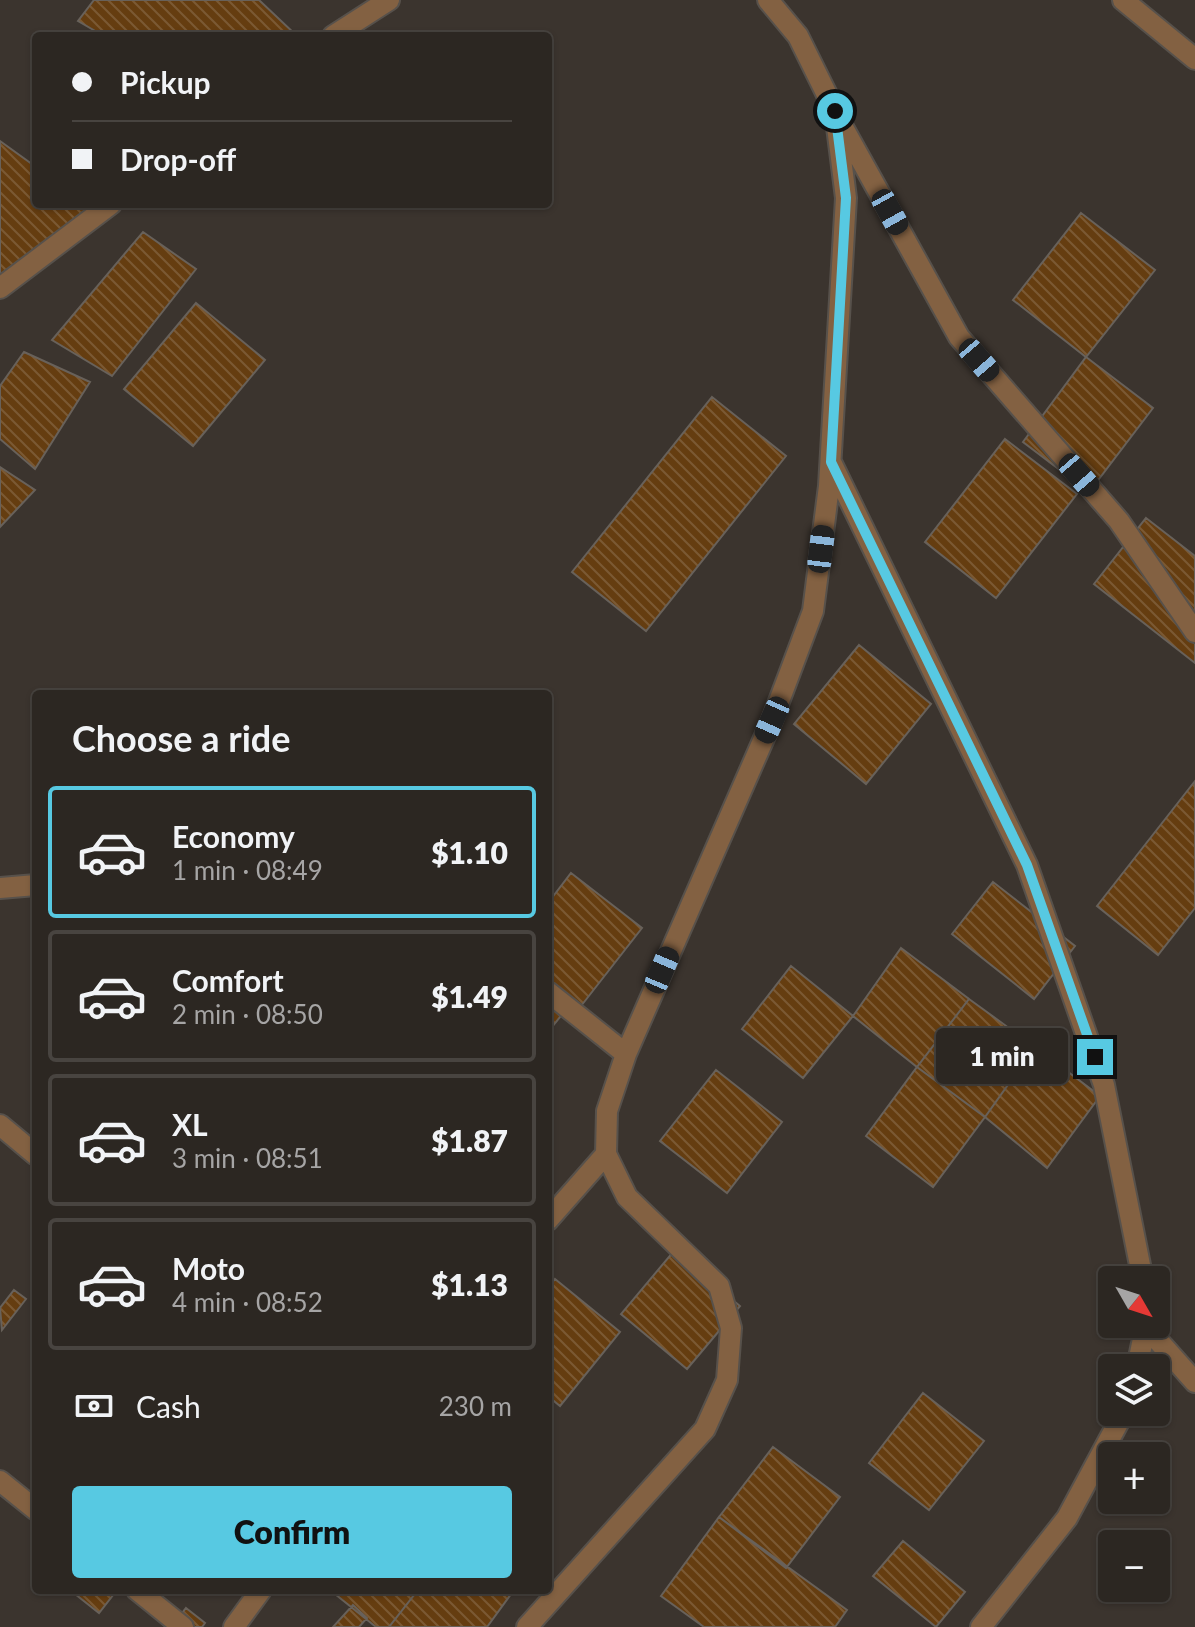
<!DOCTYPE html>
<html lang="en">
<head>
<meta charset="utf-8">
<style>
	:root { --surface:#2c2722; --page:#342f2a; --text:#f1f3f6; --muted:#a6a5a5; --line:#484440; --accent:#57c9e2 }
	body { margin:0; font-family:Lato,sans-serif; background:var(--page); color:var(--text); height:100vh; display:flex; flex-direction:column; font-size:30px; white-space:nowrap }
	* { box-sizing:border-box; margin:0 }
	p { font-size:26px; color:var(--muted) }
	.icon { flex:none; width:44px; height:44px; fill:none; stroke:currentColor; stroke-width:2; stroke-linecap:round; stroke-linejoin:round }
	.map { position:relative; flex:1; overflow:hidden }
	.panel { position:absolute; left:32px; top:690px; width:520px; height:904px; display:flex; flex-direction:column; background:var(--surface); border-radius:8px; box-shadow:0 2px 6px #0004,0 0 0 2px var(--line) }
	.panel>* { flex:none }
	.hud { position:absolute; left:32px; top:32px; width:520px; height:176px; border-radius:8px; box-shadow:0 2px 6px #0004,0 0 0 2px var(--line); display:grid; align-content:center; height:176px; padding:0 40px; background:var(--surface) }
	.needle { width:52px; rotate:129deg }
	.fabs { position:absolute; left:1098px; top:1266px; display:grid; gap:16px }
	.fabs a { display:grid; place-items:center; width:72px; height:72px; border-radius:8px; background:var(--surface); box-shadow:0 2px 6px #0004,0 0 0 2px var(--line); font-size:40px }
	.end { position:absolute; width:36px; height:36px; margin:-18px; border:10px solid #57c9e2; background:#111; box-shadow:0 0 0 4px #111 }
	.from { border-radius:50% }
	.bubble { position:absolute; height:56px; border-radius:8px; background:var(--surface); box-shadow:0 2px 6px #0004,0 0 0 2px var(--line); font-size:26px; font-weight:800; line-height:56px; text-align:center }
	.car { position:absolute; width:24px; height:48px; margin:-24px -12px; border-radius:10px; box-shadow:0 0 6px 2px #0007; background:linear-gradient(#222 24%,#8ab4d8 0 40%,#222 0 76%,#8ab4d8 0 86%,#222 0) }
	.hud b { display:flex; align-items:center; gap:28px; height:76px; font-size:30px }
	.hud b+b { border-top:2px solid var(--line) }
	.hud i { width:20px; height:20px; background:var(--text) }
	ul { padding:0; list-style:none }
	li { display:flex; align-items:center; gap:24px; height:132px; margin:0 16px 12px; padding:0 24px; border:4px solid var(--line); border-radius:8px }
	li div { flex:1 }
	li b { display:block; font-size:30px }
	li em { font-style:normal; font-weight:800 }
	li.current { border-color:var(--accent) }
	li>.icon { width:72px; height:72px; stroke-width:1.5 }
	h2 { padding:0 40px; font-size:36px; line-height:96px }
	.pay { display:flex; align-items:center; gap:20px; height:88px; padding:0 40px; font-size:30px }
	.pay p { margin-inline-start:auto }
	.action { display:flex; gap:16px; margin-top:auto; padding:16px 40px }
	.action a { flex:1; height:92px; border-radius:8px; background:var(--accent); color:#111; font-size:32px; font-weight:800; line-height:92px; text-align:center }
	.map>svg:first-child { display:block }
</style>
</head>
<body>
<div class="map">
<svg width="1195" height="1627" viewBox="0 0 1195 1627">
	<defs>
		<pattern id="building-back-hatch" width="6" height="6" patternUnits="userSpaceOnUse" patternTransform="scale(2)"><rect width="6" height="6" fill="#653d10"/><path d="M-1 5l2 2M0 0l6 6M5-1l2 2" fill="none" stroke="#7b5933"/></pattern>
	</defs>
	<rect width="100%" height="100%" fill="#3b342e"/>
	<path fill="url(#building-back-hatch)" stroke="#68615a" stroke-width="2" d="M 94,0 L 259,0 L 297,36 L 104,36 L 78,21 Z
		M 0,141 L 36,167 L 36,204 L 87,204 L 91,207 L 0,275 Z
		M 1081,213 L 1155,270 L 1086,357 L 1013,300 Z
		M 143,232 L 196,269 L 112,376 L 52,340 Z
		M 196,303 L 265,360 L 193,446 L 124,389 Z
		M 24,352 L 90,382 L 35,469 L 0,439 L 0,386 Z
		M 1086,357 L 1153,408 L 1089,492 L 1023,442 Z
		M 712,397 L 786,456 L 646,631 L 572,572 Z
		M 1005,439 L 1077,494 L 996,598 L 925,542 Z
		M 0,467 L 35,490 L 0,527 Z
		M 1146,518 L 1195,556 L 1195,663 L 1094,584 Z
		M 859,645 L 931,704 L 866,784 L 794,724 Z
		M 1195,781 L 1195,908 L 1158,955 L 1097,906 Z
		M 571,873 L 642,928 L 581,1006 L 564,1012 L 548,1032 L 548,903 Z
		M 993,882 L 1075,946 L 1034,999 L 952,934 Z
		M 901,948 L 969,999 L 917,1067 L 853,1016 Z
		M 791,966 L 853,1016 L 803,1078 L 742,1029 Z
		M 969,999 L 1035,1047 L 985,1117 L 917,1067 Z
		M 1035,1047 L 1100,1096 L 1047,1168 L 985,1117 Z
		M 917,1067 L 985,1117 L 933,1187 L 866,1136 Z
		M 716,1070 L 782,1122 L 727,1193 L 660,1141 Z
		M 674,1251 L 740,1306 L 687,1369 L 621,1314 Z
		M 555,1279 L 620,1332 L 560,1406 L 548,1396 L 548,1288 Z
		M 14,1290 L 26,1299 L 2,1330 L 0,1308 Z
		M 923,1393 L 984,1441 L 929,1510 L 869,1463 Z
		M 773,1447 L 840,1497 L 786,1568 L 719,1517 Z
		M 719,1517 L 847,1610 L 835,1627 L 704,1627 L 661,1596 Z
		M 903,1541 L 965,1592 L 936,1627 L 873,1576 Z
		M 70,1590 L 117,1590 L 99,1613 Z
		M 330,1590 L 418,1590 L 389,1627 L 376,1627 Z
		M 418,1590 L 514,1590 L 487,1627 L 389,1627 Z
		M 353,1605 L 367,1618 L 359,1627 L 333,1627 Z
		M 186,1608 L 205,1623 L 202,1627 L 182,1627 L 175,1622 Z"/>
	<g fill="none" stroke-linecap="round" stroke-linejoin="round">
		<defs>
			<path id="minor" d="M 1123,0 L 1195,59
				M 333,36 L 389,0
				M 840,122 L 959,337 L 1119,521 L 1195,632
				M 0,288 L 111,204
				M 831,462 L 1027,865 L 1104,1085 L 1143,1280
				M 0,888 L 36,885
				M 548,992 L 626,1054
				M 0,1125 L 36,1155
				M 548,1220 L 606,1154
				M 1146,1327 L 1195,1382
				M 1137,1368 L 1146,1324
				M 0,1481 L 36,1510
				M 137,1590 L 183,1627
				M 234,1627 L 261,1590
				M 527,1627 L 705,1429 L 727,1380 L 731,1328 L 719,1286 L 627,1197 L 606,1154 L 607,1111 L 626,1054 L 772,720 L 813,611 L 829,486 L 846,198 L 835,111 L 798,36 L 768,0
				M 981,1627 L 1067,1518 L 1124,1412"/>
		</defs>
		<use href="#minor" stroke="#57514b" stroke-width="24"/>
		<use href="#minor" stroke="#836142" stroke-width="20"/>
	</g>
	<g fill="none" stroke-linecap="round" stroke-linejoin="round">
		<path stroke="#57c9e2" stroke-width="10" d="M 835,111 L 846,198 L 831,462 L 1027,865 L 1095,1057"/>
	</g>
</svg>
<div class="fabs">
<a><svg class="needle" viewBox="-14 -14 28 28"><path d="M0-13l5 13h-10z" fill="#e53935"/><path d="M0 13l5-13h-10z" fill="#a6a5a5"/></svg></a>
<a><svg class="icon" aria-label="layers" viewBox="0 0 24 24"><path d="M12 4l9 5-9 5-9-5zM3 14l9 5 9-5"/></svg></a>
<a>+</a>
<a>−</a>
</div>
<i class="end from" style="left:835px;top:111px"></i>
<i class="end" style="left:1095px;top:1057px"></i>
<div class="bubble" style="left:936px;top:1028px;width:132px">1 min</div>
<i class="car" style="left:890px;top:212px;rotate:151deg"></i>
<i class="car" style="left:979px;top:360px;rotate:139deg"></i>
<i class="car" style="left:1079px;top:475px;rotate:139deg"></i>
<i class="car" style="left:821px;top:549px;rotate:7deg"></i>
<i class="car" style="left:772px;top:720px;rotate:204deg"></i>
<i class="car" style="left:662px;top:970px;rotate:23deg"></i>
<div class="hud">
<b><i class="from"></i>Pickup</b>
<b><i></i>Drop-off</b>
</div>
<section class="panel">
<h2>Choose a ride</h2>
<ul>
<li class="current"><svg class="icon" aria-label="car" viewBox="0 0 24 24"><path d="M5 17H2v-5l4-1 3-4h7l3 4 3 1v5h-3M9 17h6M6 11h13"/><circle cx="7" cy="17" r="2"/><circle cx="17" cy="17" r="2"/></svg><div><b>Economy</b><p>1 min · 08:49</p></div><em>$1.10</em></li>
<li><svg class="icon" aria-label="car" viewBox="0 0 24 24"><path d="M5 17H2v-5l4-1 3-4h7l3 4 3 1v5h-3M9 17h6M6 11h13"/><circle cx="7" cy="17" r="2"/><circle cx="17" cy="17" r="2"/></svg><div><b>Comfort</b><p>2 min · 08:50</p></div><em>$1.49</em></li>
<li><svg class="icon" aria-label="car" viewBox="0 0 24 24"><path d="M5 17H2v-5l4-1 3-4h7l3 4 3 1v5h-3M9 17h6M6 11h13"/><circle cx="7" cy="17" r="2"/><circle cx="17" cy="17" r="2"/></svg><div><b>XL</b><p>3 min · 08:51</p></div><em>$1.87</em></li>
<li><svg class="icon" aria-label="car" viewBox="0 0 24 24"><path d="M5 17H2v-5l4-1 3-4h7l3 4 3 1v5h-3M9 17h6M6 11h13"/><circle cx="7" cy="17" r="2"/><circle cx="17" cy="17" r="2"/></svg><div><b>Moto</b><p>4 min · 08:52</p></div><em>$1.13</em></li>
</ul>
<div class="pay"><svg class="icon" aria-label="cash" viewBox="0 0 24 24"><path d="M3 7h18v10H3z"/><circle cx="12" cy="12" r="2"/></svg>Cash<p>230 m</p></div>
<div class="action"><a>Confirm</a></div>
</section>
</div>
</body>
</html>
